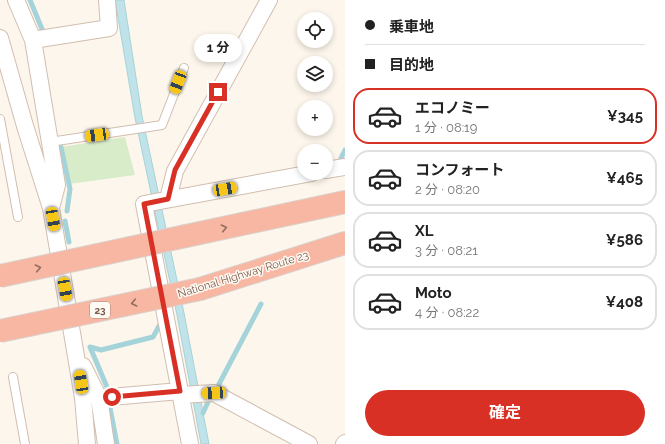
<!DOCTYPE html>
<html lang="ja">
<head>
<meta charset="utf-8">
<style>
	:root { --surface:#fff; --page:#f2f2f2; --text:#222; --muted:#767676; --line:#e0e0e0; --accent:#d93025 }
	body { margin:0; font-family:Raleway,"Noto Sans JP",sans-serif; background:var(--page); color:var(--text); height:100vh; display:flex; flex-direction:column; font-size:15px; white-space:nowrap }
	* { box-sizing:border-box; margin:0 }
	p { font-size:13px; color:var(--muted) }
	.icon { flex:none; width:22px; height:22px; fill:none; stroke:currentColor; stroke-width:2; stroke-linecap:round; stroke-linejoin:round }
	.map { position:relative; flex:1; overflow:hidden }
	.details { display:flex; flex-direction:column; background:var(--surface); width:320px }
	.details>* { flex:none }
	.hud { display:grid; align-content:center; height:88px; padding:0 20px; background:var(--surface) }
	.buttons { position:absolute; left:297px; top:12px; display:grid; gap:8px }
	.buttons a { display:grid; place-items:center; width:36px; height:36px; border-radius:50%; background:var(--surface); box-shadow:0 2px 6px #0003; font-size:20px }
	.end { position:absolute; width:18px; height:18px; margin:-9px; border:5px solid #d93025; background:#fff; box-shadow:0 0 0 2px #fff }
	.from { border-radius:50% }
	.bubble { position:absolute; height:28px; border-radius:14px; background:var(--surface); box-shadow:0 2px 6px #0003; font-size:13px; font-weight:700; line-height:28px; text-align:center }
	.car { position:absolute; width:12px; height:24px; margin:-12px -6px; border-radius:5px; box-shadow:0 0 3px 1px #0007; background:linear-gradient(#f5c518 24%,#345 0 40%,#f5c518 0 76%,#345 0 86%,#f5c518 0) }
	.hud b { display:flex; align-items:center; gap:14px; height:38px; font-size:15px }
	.hud b+b { border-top:1px solid var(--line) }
	.hud i { width:10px; height:10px; background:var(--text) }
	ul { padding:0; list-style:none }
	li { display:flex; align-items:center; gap:12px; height:56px; margin:0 8px 6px; padding:0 12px; border:2px solid var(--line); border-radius:16px }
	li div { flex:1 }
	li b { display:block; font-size:15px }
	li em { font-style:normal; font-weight:700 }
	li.selected { border-color:var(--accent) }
	li>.icon { width:36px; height:36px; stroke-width:1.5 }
	.cta { display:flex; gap:8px; margin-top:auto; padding:8px 20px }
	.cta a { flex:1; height:46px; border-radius:24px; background:var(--accent); color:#fff; font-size:16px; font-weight:700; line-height:46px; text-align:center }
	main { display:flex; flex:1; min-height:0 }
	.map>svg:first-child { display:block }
</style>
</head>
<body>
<main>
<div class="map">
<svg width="345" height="444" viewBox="0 0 345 444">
	<rect width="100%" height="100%" fill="#fdf6ec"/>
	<path fill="#d8ecc9" d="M 125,137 L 135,175 L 69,184 L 61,147 Z"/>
	<path fill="#bfe3e8" stroke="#a5d3da" d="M 115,0 L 124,0 L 142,116 L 184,313 L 209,444 L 201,444 L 177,315 L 135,118 Z"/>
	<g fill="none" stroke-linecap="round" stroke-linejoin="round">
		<path stroke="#a5d3da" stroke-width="5" d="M 30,0 L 42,29
			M 61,147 L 70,189 L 67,211
			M 341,158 L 345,150
			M 65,221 L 69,242
			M 218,386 L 261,304
			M 107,387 L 90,347 L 101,350 L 153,337 L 159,326
			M 110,408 L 117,444
			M 203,413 L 208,402"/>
		<defs>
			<path id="lane" d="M 0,119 L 18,217
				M 50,142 L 162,125 L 184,68
				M 13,377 L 25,444"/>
			<path id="street" d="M 16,0 L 33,40 L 57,185 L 51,208
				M 0,38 L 25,126 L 51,208 L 83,398 L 87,444
				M 33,40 L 109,28 L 107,0
				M 326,170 L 345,167
				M 168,199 L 175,171 L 269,0
				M 83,366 L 99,398 L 106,444
				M 181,395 L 214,393 L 309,444
				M 99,398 L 180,391
				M 190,444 L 144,204 L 312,173
				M 344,444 L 345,443"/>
			<path id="highway" d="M 186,236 L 345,202
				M 200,289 L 345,243"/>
		</defs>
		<use href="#lane" stroke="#d1beb0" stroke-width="10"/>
		<use href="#street" stroke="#d1beb0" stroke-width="18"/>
		<use href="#highway" stroke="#dad1cd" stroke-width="24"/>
		<use href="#lane" stroke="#fff" stroke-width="8"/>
		<use href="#street" stroke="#fff" stroke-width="16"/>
		<use href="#highway" stroke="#f7b7a3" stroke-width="22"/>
		<defs>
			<path id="highway-bridge" d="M 0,276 L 186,236
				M 0,331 L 200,289"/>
		</defs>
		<use href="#highway-bridge" stroke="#dad1cd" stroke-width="24" stroke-linecap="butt"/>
		<use href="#highway-bridge" stroke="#f7b7a3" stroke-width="22"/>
	</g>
	<defs><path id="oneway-chevron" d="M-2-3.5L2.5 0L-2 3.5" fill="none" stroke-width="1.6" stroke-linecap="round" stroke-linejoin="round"/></defs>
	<g stroke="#936e5e">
		<use href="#oneway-chevron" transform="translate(224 228) rotate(-12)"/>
		<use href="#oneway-chevron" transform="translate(38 268) rotate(-12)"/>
		<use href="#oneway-chevron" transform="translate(134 303) rotate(168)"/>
	</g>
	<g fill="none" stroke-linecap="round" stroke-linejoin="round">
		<path stroke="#d93025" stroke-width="5" d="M 112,397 L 180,391 L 144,204 L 168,199 L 175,170 L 218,92"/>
	</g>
	<g text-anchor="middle" stroke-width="3" stroke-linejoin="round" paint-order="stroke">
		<rect fill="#fffaf3" stroke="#a28b7f" stroke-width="1" x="90" y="302" width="20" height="16" rx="3"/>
		<g font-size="10" font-weight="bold" fill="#7a5c4d">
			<text x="100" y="314">23</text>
		</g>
		<g font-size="11" fill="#7a5c4d" stroke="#fffaf3">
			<text transform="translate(243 274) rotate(-17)" y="4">National Highway Route 23</text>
		</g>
	</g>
</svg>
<div class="buttons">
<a><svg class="icon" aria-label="locate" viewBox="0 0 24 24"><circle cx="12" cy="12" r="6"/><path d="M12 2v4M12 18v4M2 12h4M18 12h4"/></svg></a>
<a><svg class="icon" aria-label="layers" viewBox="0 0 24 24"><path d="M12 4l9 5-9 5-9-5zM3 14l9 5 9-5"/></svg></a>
<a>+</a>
<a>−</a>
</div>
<i class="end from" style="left:112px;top:397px"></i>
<i class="end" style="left:218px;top:92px"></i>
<div class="bubble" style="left:194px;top:34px;width:48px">1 分</div>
<i class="car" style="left:178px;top:82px;rotate:201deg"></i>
<i class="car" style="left:97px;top:135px;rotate:262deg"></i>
<i class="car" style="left:225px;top:189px;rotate:80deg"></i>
<i class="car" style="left:53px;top:219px;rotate:170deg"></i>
<i class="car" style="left:65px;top:289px;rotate:170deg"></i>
<i class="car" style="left:81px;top:382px;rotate:351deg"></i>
<i class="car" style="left:214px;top:393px;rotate:267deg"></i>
</div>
<section class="details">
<div class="hud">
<b><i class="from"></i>乗車地</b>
<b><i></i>目的地</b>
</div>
<ul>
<li class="selected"><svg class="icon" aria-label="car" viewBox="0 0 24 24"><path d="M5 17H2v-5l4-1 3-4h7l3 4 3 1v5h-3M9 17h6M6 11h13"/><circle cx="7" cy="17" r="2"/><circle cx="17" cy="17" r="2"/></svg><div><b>エコノミー</b><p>1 分 · 08:19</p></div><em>¥345</em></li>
<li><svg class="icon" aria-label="car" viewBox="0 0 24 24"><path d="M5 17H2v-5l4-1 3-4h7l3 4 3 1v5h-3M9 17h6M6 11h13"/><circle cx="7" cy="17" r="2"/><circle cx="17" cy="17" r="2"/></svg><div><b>コンフォート</b><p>2 分 · 08:20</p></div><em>¥465</em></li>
<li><svg class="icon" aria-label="car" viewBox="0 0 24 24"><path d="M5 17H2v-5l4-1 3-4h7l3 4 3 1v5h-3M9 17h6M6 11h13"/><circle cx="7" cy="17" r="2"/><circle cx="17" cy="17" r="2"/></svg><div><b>XL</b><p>3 分 · 08:21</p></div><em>¥586</em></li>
<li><svg class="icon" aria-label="car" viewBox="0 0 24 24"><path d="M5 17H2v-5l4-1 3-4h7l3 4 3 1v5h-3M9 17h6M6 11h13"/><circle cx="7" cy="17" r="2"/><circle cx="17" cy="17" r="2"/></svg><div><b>Moto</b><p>4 分 · 08:22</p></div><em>¥408</em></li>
</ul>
<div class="cta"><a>確定</a></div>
</section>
</main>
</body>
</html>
